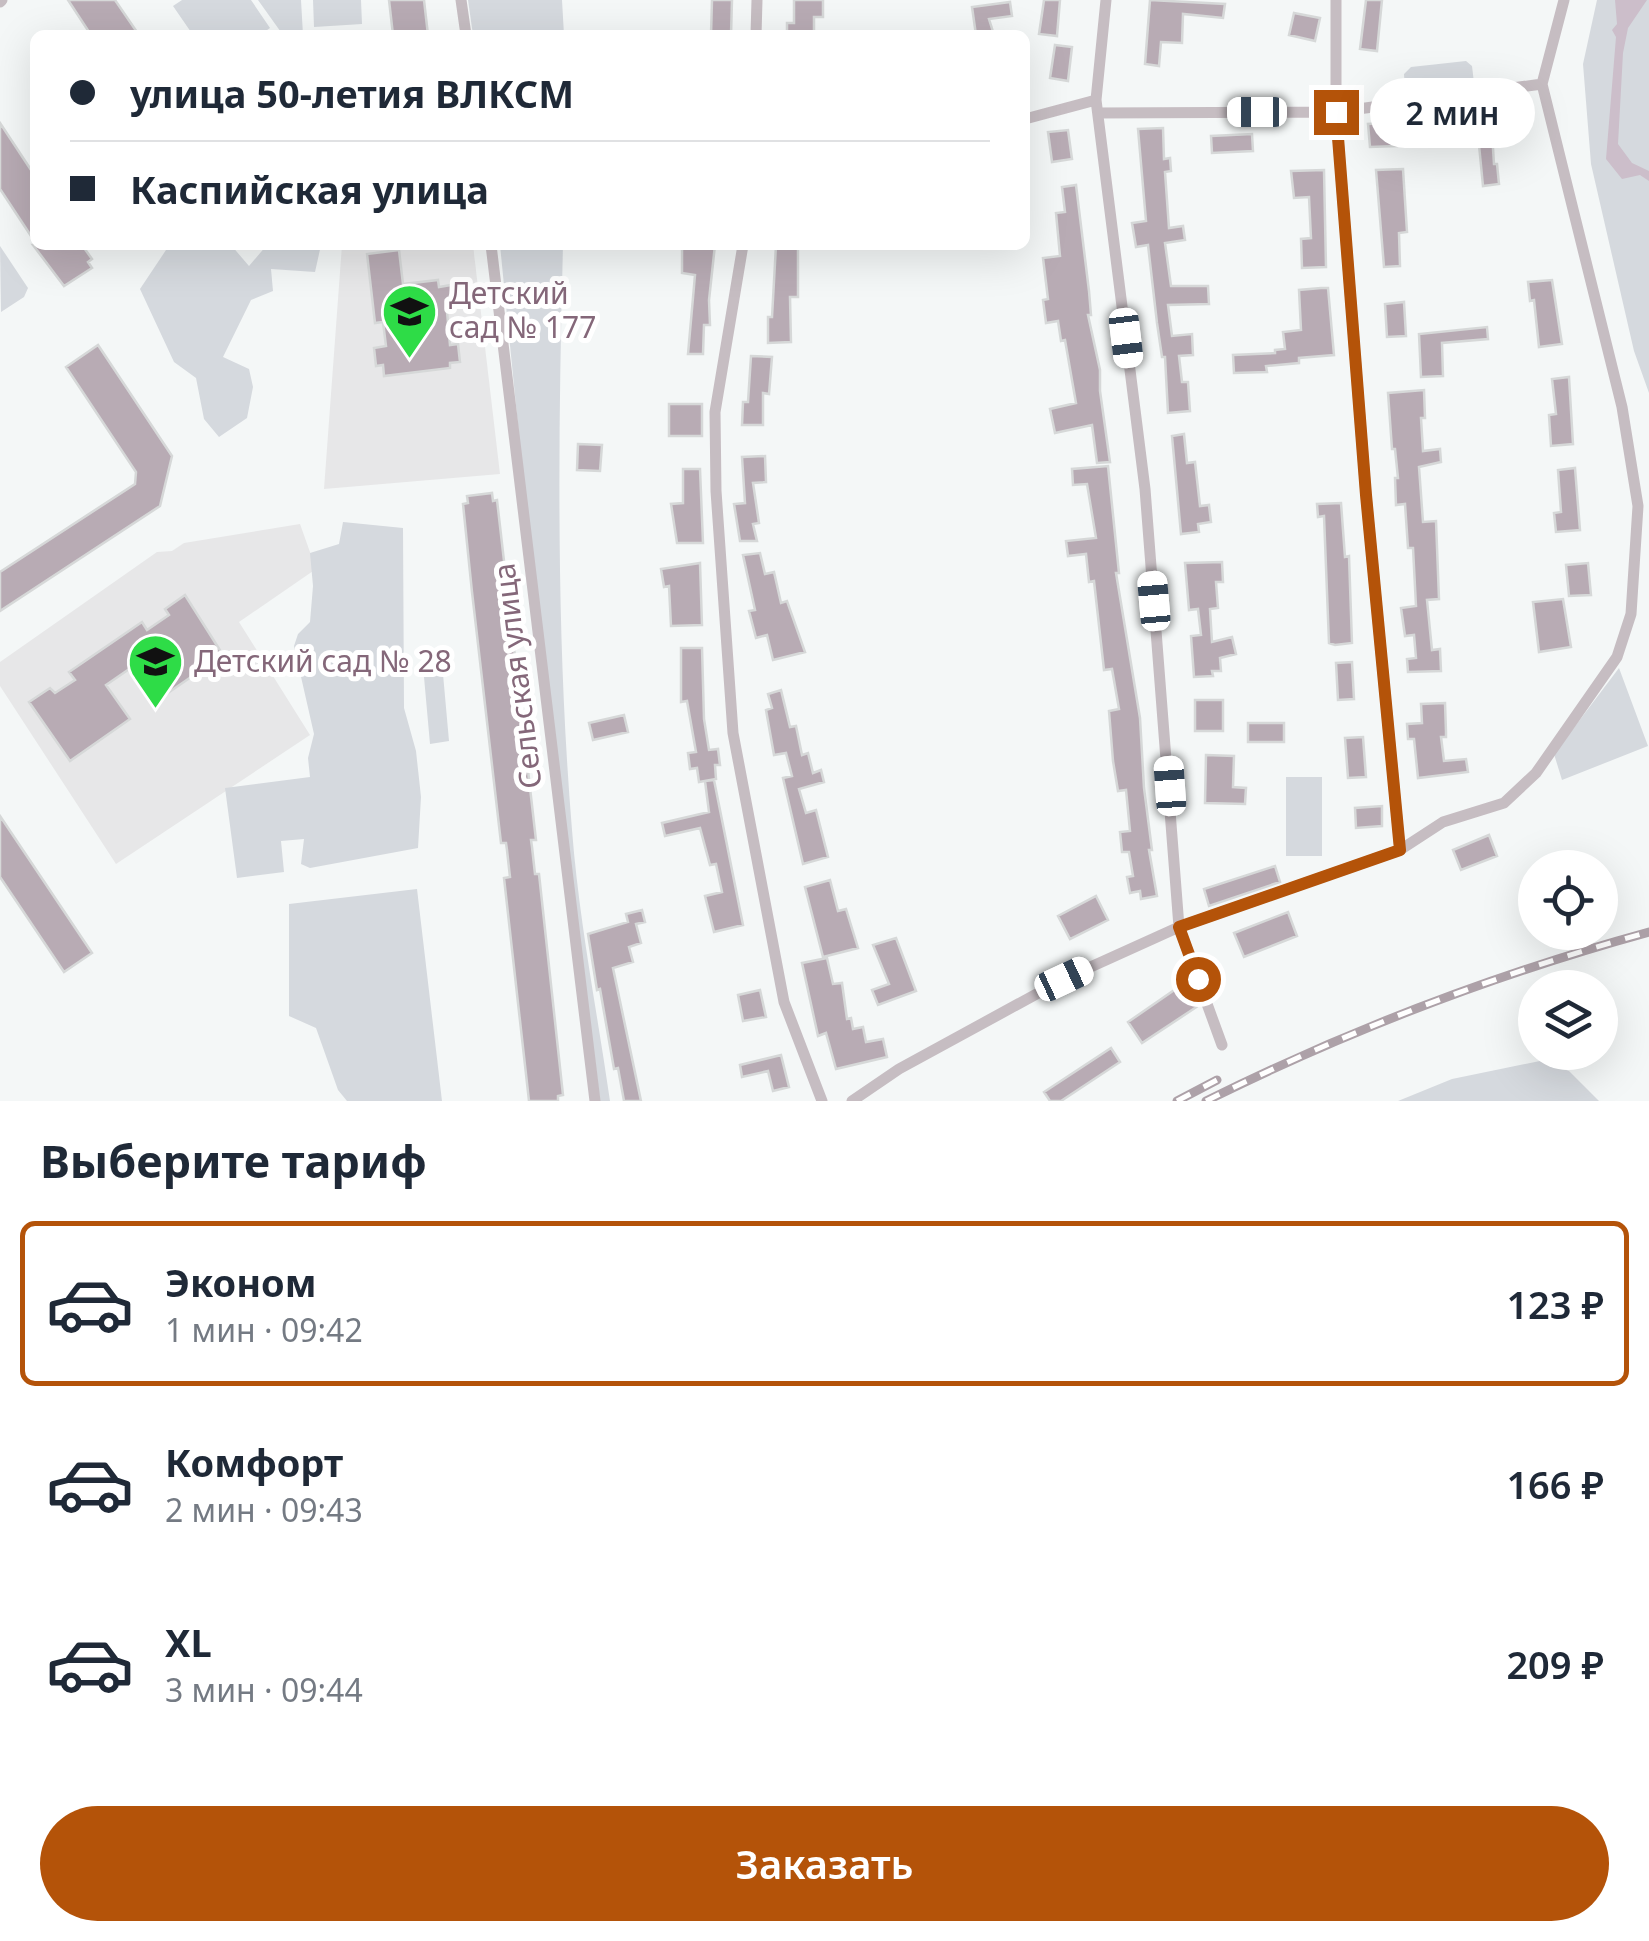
<!DOCTYPE html>
<html lang="ru">
<head>
<meta charset="utf-8">
<style>
	:root { --surface:#fff; --page:#f6f6f7; --text:#1f2937; --muted:#747a83; --line:#e0e1e3; --accent:#b45309 }
	body { margin:0; font-family:"Noto Sans",sans-serif; background:var(--page); color:var(--text); height:100vh; display:flex; flex-direction:column; font-size:38px; white-space:nowrap }
	* { box-sizing:border-box; margin:0 }
	p { font-size:32px; color:var(--muted) }
	.icon { flex:none; width:55px; height:55px; fill:none; stroke:currentColor; stroke-width:2; stroke-linecap:round; stroke-linejoin:round }
	.map { position:relative; height:1101px; overflow:hidden }
	.side { display:flex; flex-direction:column; background:var(--surface); flex:1 }
	.side>* { flex:none }
	.guide { position:absolute; left:30px; top:30px; width:1000px; height:220px; border-radius:15px; box-shadow:0 10px 40px #0002; display:grid; align-content:center; height:220px; padding:0 40px; background:var(--surface) }
	.controls { position:absolute; left:1518px; top:850px; display:grid; gap:20px }
	.controls a { display:grid; place-items:center; width:100px; height:100px; border-radius:50%; background:var(--surface); box-shadow:0 10px 40px #0002; font-size:50px }
	.end { position:absolute; width:45px; height:45px; margin:-22px; border:12px solid #b45309; background:#fff; box-shadow:0 0 0 5px #fff }
	.from { border-radius:50% }
	.bubble { position:absolute; height:70px; border-radius:35px; background:var(--surface); box-shadow:0 10px 40px #0002; font-size:32px; font-weight:600; line-height:70px; text-align:center }
	.car { position:absolute; width:30px; height:60px; margin:-30px -15px; border-radius:12px; box-shadow:0 0 8px 2px #0007; background:linear-gradient(#fff 24%,#345 0 40%,#fff 0 76%,#345 0 86%,#fff 0) }
	.guide b { display:flex; align-items:center; gap:35px; height:95px; font-size:38px }
	.guide b+b { border-top:2px solid var(--line) }
	.guide i { width:25px; height:25px; background:var(--text) }
	ul { padding:0; list-style:none }
	li { display:flex; align-items:center; gap:30px; height:165px; margin:0 20px 15px; padding:0 20px; border:5px solid transparent; border-radius:15px }
	li div { flex:1 }
	li b { display:block; font-size:38px }
	li em { font-style:normal; font-weight:600 }
	li.current { border-color:var(--accent) }
	li>.icon { width:90px; height:90px; stroke-width:1.5 }
	h2 { padding:0 40px; font-size:45px; line-height:120px }
	.button { display:flex; gap:20px; margin-top:auto; padding:20px 40px }
	.button a { flex:1; height:115px; border-radius:60px; background:var(--accent); color:#fff; font-size:40px; font-weight:600; line-height:115px; text-align:center }
	.map>svg:first-child { display:block }
</style>
</head>
<body>
<div class="map">
<svg width="1649" height="1101" viewBox="0 0 1649 1101">
	<rect width="100%" height="100%" fill="#f4f7f7"/>
	<path fill="#e7e7e8" d="M 342,245 L 473,245 L 500,474 L 324,489 Z
		M 300,524 L 316,569 L 239,622 L 310,735 L 116,864 L 0,686 L 0,662 L 157,552 L 172,551 L 184,543 Z"/>
	<path fill="#d5d9de" d="M 182,0 L 251,0 L 270,28 L 260,35 L 193,35 L 173,6 Z
		M 258,0 L 301,0 L 303,35 L 283,35 Z
		M 313,0 L 361,0 L 362,24 L 314,27 Z
		M 468,0 L 562,0 L 564,35 L 473,35 Z
		M 1597,0 L 1649,0 L 1649,393 L 1634,351 L 1591,164 L 1583,64 Z
		M 1466,61 L 1472,66 L 1474,83 L 1468,92 L 1413,99 L 1405,92 L 1404,74 L 1411,67 Z
		M 174,245 L 231,245 L 249,266 L 267,245 L 321,245 L 315,272 L 271,269 L 273,291 L 251,300 L 223,357 L 249,369 L 253,387 L 247,418 L 219,437 L 204,419 L 196,378 L 174,362 L 140,289 L 166,250 Z
		M 500,245 L 563,245 C 558,440 556,636 572,830 C 579,920 597,1011 610,1101 L 600,1101 L 526,506 Z
		M 0,246 L 28,288 L 24,297 L 1,312 Z
		M 343,522 L 403,528 L 404,708 L 416,751 L 421,797 L 418,848 L 310,868 L 301,864 L 304,839 L 281,841 L 284,872 L 237,878 L 225,788 L 310,777 L 308,758 L 314,734 L 294,646 L 298,634 L 310,622 L 313,586 L 310,553 L 339,544 Z
		M 1619,668 L 1648,746 L 1562,780 L 1554,754 Z
		M 443,674 L 449,741 L 430,744 L 424,677 Z
		M 1286,777 L 1322,777 L 1322,856 L 1286,856 Z
		M 417,889 L 442,1101 L 347,1101 L 338,1090 L 316,1028 L 289,1016 L 289,904 Z
		M 1540,1061 L 1569,1071 L 1599,1101 L 1398,1101 L 1452,1079 Z"/>
	<path fill="#ccbeca" d="M 1615,0 L 1647,0 L 1628,28 L 1623,53 L 1618,144 L 1632,163 L 1649,171 L 1649,181 L 1640,175 L 1622,179 L 1606,159 L 1616,37 L 1612,30 L 1617,24 Z"/>
	<path fill="#b8abb4" stroke="#d6d8d8" stroke-width="2.5" d="M 68,0 L 115,0 L 139,35 L 91,35 Z
		M 389,0 L 424,0 L 428,35 L 393,35 Z
		M 712,0 L 732,0 L 731,35 L 711,35 Z
		M 794,0 L 823,0 L 823,17 L 814,17 L 814,35 L 787,35 L 787,23 L 794,23 Z
		M 1044,0 L 1060,0 L 1057,36 L 1039,34 Z
		M 1150,0 L 1225,4 L 1223,18 L 1183,14 L 1182,43 L 1161,42 L 1159,66 L 1145,64 Z
		M 1366,0 L 1382,0 L 1377,51 L 1360,49 Z
		M 1010,2 L 1012,16 L 989,19 L 994,35 L 976,35 L 972,7 Z
		M 1294,13 L 1320,18 L 1315,41 L 1289,35 Z
		M 1055,45 L 1072,47 L 1068,81 L 1050,78 Z
		M 1491,116 L 1494,164 L 1497,164 L 1499,184 L 1483,186 L 1479,145 L 1469,146 L 1468,117 Z
		M 1396,122 L 1397,146 L 1370,147 L 1368,124 Z
		M 0,123 L 35,176 L 35,242 L 0,189 Z
		M 1163,128 L 1164,159 L 1170,158 L 1171,171 L 1165,172 L 1169,228 L 1183,226 L 1185,240 L 1165,243 L 1171,286 L 1208,286 L 1209,304 L 1168,305 L 1172,336 L 1192,334 L 1193,355 L 1179,356 L 1182,382 L 1188,382 L 1190,411 L 1168,413 L 1165,357 L 1162,357 L 1157,323 L 1148,245 L 1136,247 L 1132,223 L 1146,221 L 1138,129 Z
		M 1068,130 L 1072,159 L 1052,162 L 1048,132 Z
		M 1252,134 L 1253,151 L 1212,153 L 1211,136 Z
		M 1403,169 L 1407,232 L 1399,233 L 1400,266 L 1384,267 L 1376,170 Z
		M 1324,170 L 1326,267 L 1302,268 L 1301,239 L 1311,238 L 1309,197 L 1294,198 L 1291,171 Z
		M 1076,185 L 1089,291 L 1091,315 L 1088,315 L 1100,370 L 1100,391 L 1110,462 L 1097,463 L 1092,425 L 1055,433 L 1050,409 L 1076,403 L 1065,340 L 1061,341 L 1058,321 L 1046,323 L 1043,300 L 1048,299 L 1043,258 L 1060,256 L 1056,213 L 1065,212 L 1062,187 Z
		M 33,245 L 82,245 L 92,259 L 88,262 L 92,268 L 64,286 Z
		M 682,245 L 715,245 L 709,300 L 710,325 L 704,325 L 703,354 L 688,354 L 695,275 L 682,273 Z
		M 776,245 L 798,245 L 798,297 L 790,297 L 791,342 L 768,343 L 768,317 L 772,317 Z
		M 399,250 L 403,284 L 438,280 L 439,287 L 451,285 L 452,299 L 446,300 L 450,345 L 458,344 L 460,362 L 450,363 L 450,368 L 384,376 L 383,365 L 376,366 L 374,348 L 386,346 L 383,322 L 375,323 L 367,254 Z
		M 1552,280 L 1562,344 L 1539,347 L 1534,300 L 1530,301 L 1528,282 Z
		M 1321,288 L 1328,288 L 1334,355 L 1299,358 L 1299,363 L 1266,366 L 1267,372 L 1234,373 L 1233,355 L 1275,353 L 1275,350 L 1285,349 L 1283,332 L 1301,330 L 1299,290 Z
		M 1404,302 L 1406,336 L 1387,337 L 1385,304 Z
		M 1487,327 L 1488,339 L 1442,343 L 1443,376 L 1421,377 L 1419,334 Z
		M 98,345 L 172,456 L 160,506 L 0,611 L 0,572 L 135,484 L 136,472 L 66,367 Z
		M 751,356 L 772,357 L 769,394 L 763,393 L 763,425 L 742,425 L 743,402 L 748,402 Z
		M 1569,377 L 1573,444 L 1551,446 L 1549,415 L 1556,414 L 1552,379 Z
		M 1424,390 L 1425,418 L 1421,418 L 1423,451 L 1440,449 L 1441,462 L 1419,467 L 1423,522 L 1436,521 L 1439,599 L 1427,600 L 1432,650 L 1440,649 L 1441,671 L 1408,672 L 1407,659 L 1416,658 L 1414,635 L 1405,636 L 1401,608 L 1416,606 L 1413,548 L 1408,548 L 1405,504 L 1396,505 L 1395,478 L 1398,478 L 1395,449 L 1392,449 L 1388,393 Z
		M 669,404 L 702,404 L 702,436 L 669,436 Z
		M 1184,434 L 1187,463 L 1195,462 L 1200,506 L 1209,505 L 1211,522 L 1198,524 L 1199,532 L 1181,534 L 1172,436 Z
		M 578,444 L 602,445 L 600,471 L 577,470 Z
		M 765,456 L 766,482 L 753,483 L 759,523 L 753,524 L 757,541 L 740,541 L 734,504 L 745,503 L 742,457 Z
		M 1108,466 L 1119,573 L 1116,573 L 1140,718 L 1144,788 L 1152,850 L 1149,850 L 1157,896 L 1141,899 L 1140,891 L 1130,893 L 1127,877 L 1133,876 L 1129,852 L 1122,852 L 1120,832 L 1130,831 L 1126,790 L 1118,791 L 1113,761 L 1109,711 L 1119,709 L 1112,669 L 1104,670 L 1094,581 L 1089,582 L 1086,554 L 1068,556 L 1066,541 L 1096,538 L 1087,484 L 1073,485 L 1072,469 Z
		M 1575,468 L 1580,530 L 1556,532 L 1554,513 L 1561,512 L 1558,470 Z
		M 683,469 L 700,469 L 703,543 L 677,543 L 671,504 L 683,503 Z
		M 492,493 L 493,501 L 497,500 L 536,840 L 531,840 L 532,847 L 535,874 L 539,874 L 563,1095 L 558,1096 L 558,1101 L 529,1101 L 504,878 L 510,877 L 507,850 L 506,843 L 501,843 L 472,592 L 463,504 L 468,503 L 467,496 Z
		M 1341,503 L 1345,557 L 1349,556 L 1352,643 L 1335,645 L 1329,643 L 1324,516 L 1318,517 L 1317,504 Z
		M 760,553 L 765,574 L 774,572 L 781,603 L 787,601 L 805,652 L 773,660 L 767,635 L 756,638 L 749,611 L 755,610 L 743,555 Z
		M 1222,562 L 1223,582 L 1216,582 L 1218,608 L 1210,609 L 1212,642 L 1232,637 L 1236,654 L 1220,658 L 1221,671 L 1212,671 L 1213,676 L 1194,677 L 1191,636 L 1201,635 L 1198,609 L 1189,610 L 1185,563 Z
		M 700,563 L 702,625 L 671,626 L 669,586 L 664,587 L 661,569 Z
		M 1588,563 L 1591,595 L 1569,596 L 1566,565 Z
		M 185,595 L 223,655 L 162,697 L 138,663 L 106,685 L 130,719 L 70,761 L 29,702 L 50,688 L 55,693 L 75,680 L 69,672 L 142,622 L 147,630 L 169,615 L 165,609 Z
		M 1563,599 L 1571,647 L 1539,652 L 1533,602 Z
		M 681,648 L 702,648 L 704,719 L 709,750 L 718,749 L 720,765 L 715,765 L 716,779 L 699,782 L 697,768 L 690,769 L 688,753 L 696,752 L 687,701 L 681,702 Z
		M 1352,662 L 1354,699 L 1338,700 L 1336,663 Z
		M 781,690 L 790,727 L 796,726 L 802,755 L 808,753 L 813,773 L 821,770 L 824,782 L 799,789 L 806,813 L 816,810 L 828,857 L 803,864 L 783,778 L 792,776 L 786,753 L 774,755 L 766,710 L 772,708 L 768,694 Z
		M 1195,700 L 1223,700 L 1223,731 L 1195,731 Z
		M 1445,703 L 1446,732 L 1446,737 L 1441,737 L 1444,761 L 1466,759 L 1468,772 L 1418,778 L 1414,739 L 1408,739 L 1407,724 L 1422,723 L 1421,704 Z
		M 624,715 L 628,732 L 593,740 L 589,723 Z
		M 1248,723 L 1284,723 L 1284,742 L 1248,742 Z
		M 1363,737 L 1366,777 L 1348,778 L 1345,738 Z
		M 1206,755 L 1234,756 L 1233,787 L 1246,788 L 1245,804 L 1205,803 Z
		M 714,780 L 743,925 L 714,932 L 705,896 L 722,892 L 716,864 L 710,865 L 700,828 L 665,836 L 662,823 L 709,812 L 705,781 Z
		M 1382,806 L 1382,826 L 1356,828 L 1355,808 Z
		M 0,816 L 92,953 L 64,972 L 0,877 Z
		M 1489,835 L 1497,856 L 1461,870 L 1453,850 Z
		M 1275,866 L 1280,882 L 1209,906 L 1204,889 Z
		M 830,880 L 838,911 L 846,909 L 858,948 L 823,957 L 805,887 Z
		M 1096,896 L 1108,920 L 1070,939 L 1058,916 Z
		M 642,910 L 645,922 L 636,924 L 641,943 L 629,947 L 633,962 L 613,968 L 641,1101 L 624,1101 L 618,1068 L 614,1069 L 600,989 L 597,990 L 588,934 L 628,922 L 626,914 Z
		M 1288,912 L 1297,936 L 1244,957 L 1234,933 Z
		M 896,938 L 916,991 L 878,1005 L 872,990 L 889,984 L 873,945 Z
		M 827,958 L 833,984 L 842,983 L 847,1019 L 851,1018 L 853,1029 L 863,1027 L 866,1042 L 883,1039 L 887,1057 L 836,1069 L 826,1033 L 818,1036 L 802,963 Z
		M 1183,984 L 1198,1006 L 1142,1043 L 1128,1022 Z
		M 760,990 L 766,1017 L 743,1021 L 738,995 Z
		M 1111,1048 L 1120,1062 L 1061,1101 L 1050,1101 L 1044,1092 Z
		M 781,1055 L 789,1087 L 773,1091 L 768,1071 L 742,1077 L 740,1065 Z"/>
	<g fill="none" stroke-linecap="round" stroke-linejoin="round">
		<path stroke="#c6bdc2" stroke-width="11" d="M 461,0 L 466,35
			M 1106,0 L 1096,100 L 1145,489 L 1179,927 L 1222,1045
			M 1336,0 L 1336,112 L 1366,495 L 1400,850
			M 0,2 L 2,0
			M 756,35 L 757,0
			M 1098,113 L 1336,112 L 1542,84
			M 1025,119 L 1096,100
			M 491,245 L 595,1101
			M 743,245 L 715,412 L 716,491 L 733,733 L 784,1002 L 822,1101
			M 852,1101 L 899,1069 L 1064,979 L 1179,927 L 1400,850 L 1443,822 L 1504,803 L 1536,773 L 1617,657 L 1631,614 L 1638,506 L 1622,407 L 1542,84 L 1564,0"/>
		<defs>
			<path id="rail" d="M 1177,1101 L 1217,1080
				M 1206,1101 C 1349,1030 1496,974 1649,932"/>
		</defs>
		<use href="#rail" stroke="#ada1a8" stroke-width="9"/>
		<use href="#rail" stroke="#fff" stroke-width="5" stroke-dasharray="15" stroke-linecap="butt"/>
	</g>
	<g fill="none" stroke-linecap="round" stroke-linejoin="round">
		<path stroke="#b45309" stroke-width="12" d="M 1198,979 L 1179,927 L 1400,850 L 1366,495 L 1336,112"/>
	</g>
	<defs>
		<symbol id="school-pin" viewBox="-11 -11 22 30"><path d="M0 17L-7.5 6A9.5 9.5 0 1 1 7.5 6Z" fill="#2edc47" stroke="#fff"/><path d="M0-5L7-2L0 1L-7-2ZM-4 1L0 2.5L4 1V4Q0 6-4 4Z" fill="#111"/></symbol>
	</defs>
	<g fill-rule="evenodd">
		<use href="#school-pin" x="378" y="280" width="63" height="86"/>
		<use href="#school-pin" x="124" y="630" width="63" height="86"/>
	</g>
	<g text-anchor="middle" stroke-width="10" stroke-linejoin="round" paint-order="stroke">
		<g font-size="30" fill="#846779" stroke="#fff" text-anchor="start">
			<text x="449" y="304">Детский<tspan x="449" dy="34">сад № 177</tspan></text>
			<text x="194" y="672">Детский сад № 28</text>
		</g>
		<g font-size="30" fill="#846779" stroke="#fff">
			<text transform="translate(518 676) rotate(-97)" y="10">Сельская улица</text>
		</g>
	</g>
</svg>
<div class="controls">
<a><svg class="icon" aria-label="locate" viewBox="0 0 24 24"><circle cx="12" cy="12" r="6"/><path d="M12 2v4M12 18v4M2 12h4M18 12h4"/></svg></a>
<a><svg class="icon" aria-label="layers" viewBox="0 0 24 24"><path d="M12 4l9 5-9 5-9-5zM3 14l9 5 9-5"/></svg></a>
</div>
<i class="end from" style="left:1198px;top:979px"></i>
<i class="end" style="left:1336px;top:112px"></i>
<div class="bubble" style="left:1370px;top:78px;width:165px">2 мин</div>
<i class="car" style="left:1257px;top:112px;rotate:270deg"></i>
<i class="car" style="left:1126px;top:338px;rotate:173deg"></i>
<i class="car" style="left:1154px;top:601px;rotate:355deg"></i>
<i class="car" style="left:1170px;top:786px;rotate:356deg"></i>
<i class="car" style="left:1064px;top:979px;rotate:65deg"></i>
<div class="guide">
<b><i class="from"></i>улица 50-летия ВЛКСМ</b>
<b><i></i>Каспийская улица</b>
</div>
</div>
<section class="side">
<h2>Выберите тариф</h2>
<ul>
<li class="current"><svg class="icon" aria-label="car" viewBox="0 0 24 24"><path d="M5 17H2v-5l4-1 3-4h7l3 4 3 1v5h-3M9 17h6M6 11h13"/><circle cx="7" cy="17" r="2"/><circle cx="17" cy="17" r="2"/></svg><div><b>Эконом</b><p>1 мин · 09:42</p></div><em>123 ₽</em></li>
<li><svg class="icon" aria-label="car" viewBox="0 0 24 24"><path d="M5 17H2v-5l4-1 3-4h7l3 4 3 1v5h-3M9 17h6M6 11h13"/><circle cx="7" cy="17" r="2"/><circle cx="17" cy="17" r="2"/></svg><div><b>Комфорт</b><p>2 мин · 09:43</p></div><em>166 ₽</em></li>
<li><svg class="icon" aria-label="car" viewBox="0 0 24 24"><path d="M5 17H2v-5l4-1 3-4h7l3 4 3 1v5h-3M9 17h6M6 11h13"/><circle cx="7" cy="17" r="2"/><circle cx="17" cy="17" r="2"/></svg><div><b>XL</b><p>3 мин · 09:44</p></div><em>209 ₽</em></li>
</ul>
<div class="button"><a>Заказать</a></div>
</section>
</body>
</html>
